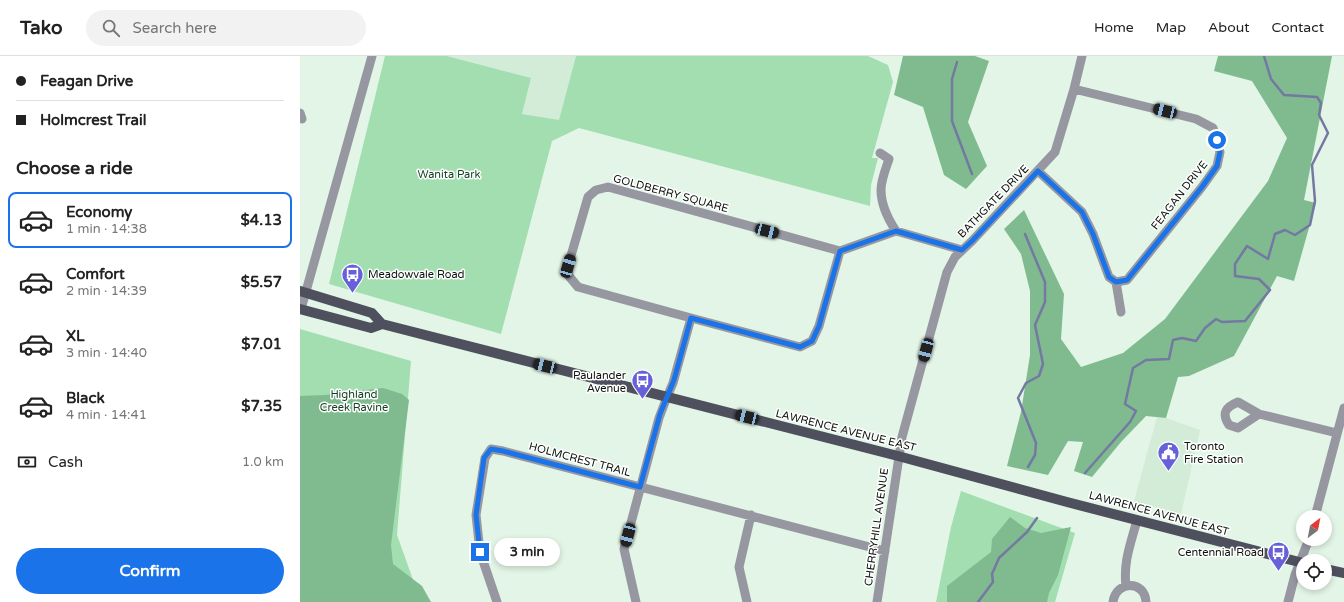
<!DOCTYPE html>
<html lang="en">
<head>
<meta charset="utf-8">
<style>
	:root { --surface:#fff; --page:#f2f2f2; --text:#222; --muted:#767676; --line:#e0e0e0; --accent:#1a73e8 }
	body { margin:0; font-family:"Varela Round",sans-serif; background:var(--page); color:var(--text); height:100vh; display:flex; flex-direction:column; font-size:15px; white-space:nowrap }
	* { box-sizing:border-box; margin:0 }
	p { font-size:13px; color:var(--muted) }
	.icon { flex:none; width:22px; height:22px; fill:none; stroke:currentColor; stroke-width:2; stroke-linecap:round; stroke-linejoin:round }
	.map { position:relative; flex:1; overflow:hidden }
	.drawer { display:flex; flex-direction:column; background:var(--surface); width:300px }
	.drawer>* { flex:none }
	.guide { display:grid; align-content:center; height:88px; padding:0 16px; background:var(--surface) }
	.needle { width:26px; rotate:32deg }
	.fabs { position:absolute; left:996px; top:454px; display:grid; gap:8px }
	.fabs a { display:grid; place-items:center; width:36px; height:36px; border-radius:50%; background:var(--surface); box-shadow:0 2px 6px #0003; font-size:20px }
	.end { position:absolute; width:18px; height:18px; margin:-9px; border:5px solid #1a73e8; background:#fff; box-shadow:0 0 0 2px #fff }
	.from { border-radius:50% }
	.bubble { position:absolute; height:28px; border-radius:14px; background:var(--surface); box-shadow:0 2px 6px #0003; font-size:13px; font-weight:700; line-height:28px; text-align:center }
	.car { position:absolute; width:12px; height:24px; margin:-12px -6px; border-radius:5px; box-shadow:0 0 3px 1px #0007; background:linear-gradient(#222 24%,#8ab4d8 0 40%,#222 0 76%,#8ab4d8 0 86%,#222 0) }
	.guide b { display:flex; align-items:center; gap:14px; height:38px; font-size:15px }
	.guide b+b { border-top:1px solid var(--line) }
	.guide i { width:10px; height:10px; background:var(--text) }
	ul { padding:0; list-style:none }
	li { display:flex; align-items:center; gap:12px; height:56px; margin:0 8px 6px; padding:0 8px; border:2px solid transparent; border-radius:8px }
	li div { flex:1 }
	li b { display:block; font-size:15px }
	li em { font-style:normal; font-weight:700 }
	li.active { border-color:var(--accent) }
	li>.icon { width:36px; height:36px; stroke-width:1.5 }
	h2 { padding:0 16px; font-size:18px; line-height:48px }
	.pay { display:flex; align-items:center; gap:10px; height:44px; padding:0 16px; font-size:15px }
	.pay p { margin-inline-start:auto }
	.action { display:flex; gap:8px; margin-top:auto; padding:8px 16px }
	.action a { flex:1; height:46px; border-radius:24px; background:var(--accent); color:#fff; font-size:16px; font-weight:700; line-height:46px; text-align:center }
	header { display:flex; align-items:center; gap:24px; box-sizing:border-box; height:56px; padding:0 20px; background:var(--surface); border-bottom:1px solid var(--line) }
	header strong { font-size:19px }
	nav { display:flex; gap:22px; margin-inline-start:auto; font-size:14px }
	.search { width:280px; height:36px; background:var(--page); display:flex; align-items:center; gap:10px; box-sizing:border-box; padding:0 14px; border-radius:22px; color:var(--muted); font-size:15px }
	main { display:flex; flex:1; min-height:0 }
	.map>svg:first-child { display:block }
</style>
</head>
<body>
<header>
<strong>Tako</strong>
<div class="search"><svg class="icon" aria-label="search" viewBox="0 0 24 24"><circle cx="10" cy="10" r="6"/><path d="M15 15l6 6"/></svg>Search here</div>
<nav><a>Home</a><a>Map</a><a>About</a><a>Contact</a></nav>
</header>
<main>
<section class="drawer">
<div class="guide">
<b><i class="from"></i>Feagan Drive</b>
<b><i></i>Holmcrest Trail</b>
</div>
<h2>Choose a ride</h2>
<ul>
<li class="active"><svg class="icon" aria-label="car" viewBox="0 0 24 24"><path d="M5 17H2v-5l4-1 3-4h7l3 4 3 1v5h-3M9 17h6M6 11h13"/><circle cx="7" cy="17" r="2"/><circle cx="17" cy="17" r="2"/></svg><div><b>Economy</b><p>1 min · 14:38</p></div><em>$4.13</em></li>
<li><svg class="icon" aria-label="car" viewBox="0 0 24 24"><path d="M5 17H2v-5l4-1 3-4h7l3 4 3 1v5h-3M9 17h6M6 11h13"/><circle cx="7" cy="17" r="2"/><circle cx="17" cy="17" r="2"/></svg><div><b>Comfort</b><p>2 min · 14:39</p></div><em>$5.57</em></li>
<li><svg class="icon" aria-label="car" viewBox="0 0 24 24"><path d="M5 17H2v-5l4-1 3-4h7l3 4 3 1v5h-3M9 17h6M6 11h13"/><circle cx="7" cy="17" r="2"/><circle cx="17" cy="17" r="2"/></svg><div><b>XL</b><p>3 min · 14:40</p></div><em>$7.01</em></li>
<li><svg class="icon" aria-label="car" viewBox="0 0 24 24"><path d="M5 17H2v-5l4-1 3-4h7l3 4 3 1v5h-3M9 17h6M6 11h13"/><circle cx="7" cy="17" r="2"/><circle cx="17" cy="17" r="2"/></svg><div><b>Black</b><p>4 min · 14:41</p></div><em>$7.35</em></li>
</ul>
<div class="pay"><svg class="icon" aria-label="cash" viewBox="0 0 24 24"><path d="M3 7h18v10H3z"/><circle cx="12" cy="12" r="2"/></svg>Cash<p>1.0 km</p></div>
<div class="action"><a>Confirm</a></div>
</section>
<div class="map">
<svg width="1044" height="546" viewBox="0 0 1044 546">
	<rect width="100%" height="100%" fill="#e3f5e6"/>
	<path fill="#d2ecd8" d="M 148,0 L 276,0 L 259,65 L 222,58 L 231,22 Z
		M 857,361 L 866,362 L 900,374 L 881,458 L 834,445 Z"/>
	<path fill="#a2deb0" d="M 85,0 L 147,0 L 231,22 L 222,58 L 259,64 L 276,0 L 568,0 L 588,9 L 593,26 L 572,102 L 578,102 L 571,129 L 570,150 L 279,72 L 252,85 L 201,278 L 29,228 Z
		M 0,273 L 111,305 L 97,479 L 121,546 L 0,546 Z
		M 661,435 L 775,477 L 755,546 L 636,546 L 651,471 Z"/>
	<path fill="#7fbb8e" d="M 603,0 L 675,0 L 689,5 L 668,66 L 687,110 L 666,133 L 644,119 L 623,51 L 594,39 Z
		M 918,0 L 1032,0 L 1004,144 L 1016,147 L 994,225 L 977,220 L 934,300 L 889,320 L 878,321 L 866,362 L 846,360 L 821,386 L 792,421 L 774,415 L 783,386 L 768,385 L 748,419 L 707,410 L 721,356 L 730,299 L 730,235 L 721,198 L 704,173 L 724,154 L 764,238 L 761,283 L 781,311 L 823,297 L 865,263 L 968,125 L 987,82 L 952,25 L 914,15 Z
		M 83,332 L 102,338 L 109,344 L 91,489 L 93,508 L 122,530 L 131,546 L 0,546 L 0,340 L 25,339 Z
		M 710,461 L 725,472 L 741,477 L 771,471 L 758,519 L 749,537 L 747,546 L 647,546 L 647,530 L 691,496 L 692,483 Z"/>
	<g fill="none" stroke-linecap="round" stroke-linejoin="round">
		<path stroke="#7478a2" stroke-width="2.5" d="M 657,6 L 652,23 L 652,65 L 672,118
			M 725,178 L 745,226 L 745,246 L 735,269 L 743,308 L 739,320 L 726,327 L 718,342 L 736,387 L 735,399 L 728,411
			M 785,417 L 830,366 L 836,355 L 825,348 L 833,312 L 846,304 L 869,303 L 873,284 L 882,282 L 896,285 L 905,272 L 916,263 L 922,266 L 945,265 L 970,234 L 959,223 L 935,220 L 935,208 L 947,190 L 968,203 L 975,178 L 985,174 L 995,179 L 1010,169 L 1015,145 L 1012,109 L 1028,77 L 1019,59 L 1021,47 L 1017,41 L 984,39 L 971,23 L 964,0
			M 678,546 L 693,526 L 692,518 L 699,502 L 727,476 L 737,462"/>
		<path stroke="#9697a0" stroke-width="9" d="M 0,57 L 2,63
			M 580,97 L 589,103 C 586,112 581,124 581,134 C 581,149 588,163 596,175
			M 738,115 L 782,156 L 793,178 L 809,221 L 816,226 L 827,224 L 902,131 L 917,110 L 920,96 L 913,72 L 896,63 L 774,33
			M 816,226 L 821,256
			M 1,253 L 72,0
			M 391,262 L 278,231 L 268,219 L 268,210 L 288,141 L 296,134 L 308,131 L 540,195 L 596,175 L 662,194
			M 959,358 L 938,372 L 929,369 C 921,357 926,351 938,346 L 959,358 L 1037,377
			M 1015,461 L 1044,352
			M 826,530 C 823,506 831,487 837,464
			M 197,546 L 180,496 L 176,459 L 185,402 L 191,393 L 203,395 L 585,495
			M 336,546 L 324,493 L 359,362 L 367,341 L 373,327 L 391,262 L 500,291 L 512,285 L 519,270 L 540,195
			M 447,546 L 439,511 L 451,459
			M 577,546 L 602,381 L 647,216 L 655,201 L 672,185 L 755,96 L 774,33 L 782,0
			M 813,546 C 816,524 845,524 846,546
			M 988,546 L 995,519 L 1009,483"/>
		<path stroke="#4f505e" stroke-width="10" d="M 0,235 L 72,257 L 82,268
			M 0,253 L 71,272 L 82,268 L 598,400 L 767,446 L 1003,507
			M 1025,513 L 1044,517"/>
	</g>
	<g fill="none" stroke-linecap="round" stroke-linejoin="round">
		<path stroke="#1a73e8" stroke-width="5" d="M 180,496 L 176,459 L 184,402 L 191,393 L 203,395 L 340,431 L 360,358 L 374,324 L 391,262 L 500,291 L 512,285 L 519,270 L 540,195 L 596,175 L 662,194 L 672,185 L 738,115 L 782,156 L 793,178 L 809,221 L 816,226 L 827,224 L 902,131 L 917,110 L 920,96 L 917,84"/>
	</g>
	<defs>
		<symbol id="bus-pin" viewBox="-11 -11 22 30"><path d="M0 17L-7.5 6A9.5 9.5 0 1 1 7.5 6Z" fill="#6760d9" stroke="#fff"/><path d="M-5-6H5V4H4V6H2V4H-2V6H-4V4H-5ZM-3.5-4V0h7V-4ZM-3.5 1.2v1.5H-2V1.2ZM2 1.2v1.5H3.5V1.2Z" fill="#fff"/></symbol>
		<symbol id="civic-pin" viewBox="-11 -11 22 30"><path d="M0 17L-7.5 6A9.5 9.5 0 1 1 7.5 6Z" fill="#6760d9" stroke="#fff"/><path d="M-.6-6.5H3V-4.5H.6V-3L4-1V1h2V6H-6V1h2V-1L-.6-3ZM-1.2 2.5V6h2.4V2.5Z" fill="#fff"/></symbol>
	</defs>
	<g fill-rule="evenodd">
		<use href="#bus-pin" x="40" y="206" width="25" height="34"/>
		<use href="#bus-pin" x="330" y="312" width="25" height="34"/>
		<use href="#civic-pin" x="856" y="384" width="25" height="34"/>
		<use href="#bus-pin" x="966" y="484" width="25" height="34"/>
	</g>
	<g text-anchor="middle" stroke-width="3" stroke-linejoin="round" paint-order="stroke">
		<g font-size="11" fill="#144123" stroke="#fff">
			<text x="149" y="122">Wanita Park</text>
			<text x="54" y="342">Highland<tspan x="54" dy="13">Creek Ravine</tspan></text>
		</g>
		<g font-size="11" fill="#0c120d" stroke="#fff">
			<text transform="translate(371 137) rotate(15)" y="4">GOLDBERRY SQUARE</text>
			<text transform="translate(879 139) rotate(-52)" y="4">FEAGAN DRIVE</text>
			<text transform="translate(693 145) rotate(-46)" y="4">BATHGATE DRIVE</text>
			<text transform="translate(546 374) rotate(14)" y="4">LAWRENCE AVENUE EAST</text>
			<text transform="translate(280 403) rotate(15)" y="4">HOLMCREST TRAIL</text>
			<text transform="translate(859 457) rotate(15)" y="4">LAWRENCE AVENUE EAST</text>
			<text transform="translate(576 471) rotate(-82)" y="4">CHERRYHILL AVENUE</text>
		</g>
		<g font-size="11" fill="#0c120d" stroke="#fff" text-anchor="start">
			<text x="68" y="222">Meadowvale Road</text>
			<text x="326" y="323" text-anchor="end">Paulander<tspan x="326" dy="13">Avenue</tspan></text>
			<text x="884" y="394">Toronto<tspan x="884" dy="13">Fire Station</tspan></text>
			<text x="964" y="500" text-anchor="end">Centennial Road</text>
		</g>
	</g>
</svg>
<div class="fabs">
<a><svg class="needle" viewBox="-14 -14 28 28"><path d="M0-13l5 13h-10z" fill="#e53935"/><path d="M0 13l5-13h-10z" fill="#767676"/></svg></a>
<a><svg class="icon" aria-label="locate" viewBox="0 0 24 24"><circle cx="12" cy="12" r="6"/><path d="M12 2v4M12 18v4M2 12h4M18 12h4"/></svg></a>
</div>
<i class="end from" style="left:917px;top:84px"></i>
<i class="end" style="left:180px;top:496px"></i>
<div class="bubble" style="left:194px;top:482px;width:66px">3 min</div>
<i class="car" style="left:865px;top:55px;rotate:284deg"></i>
<i class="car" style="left:467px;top:175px;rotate:105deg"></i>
<i class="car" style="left:268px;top:210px;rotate:16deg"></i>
<i class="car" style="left:626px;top:294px;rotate:195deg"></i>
<i class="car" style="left:245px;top:310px;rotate:284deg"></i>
<i class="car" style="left:447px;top:361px;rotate:284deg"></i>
<i class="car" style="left:328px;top:479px;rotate:195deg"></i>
</div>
</main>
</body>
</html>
